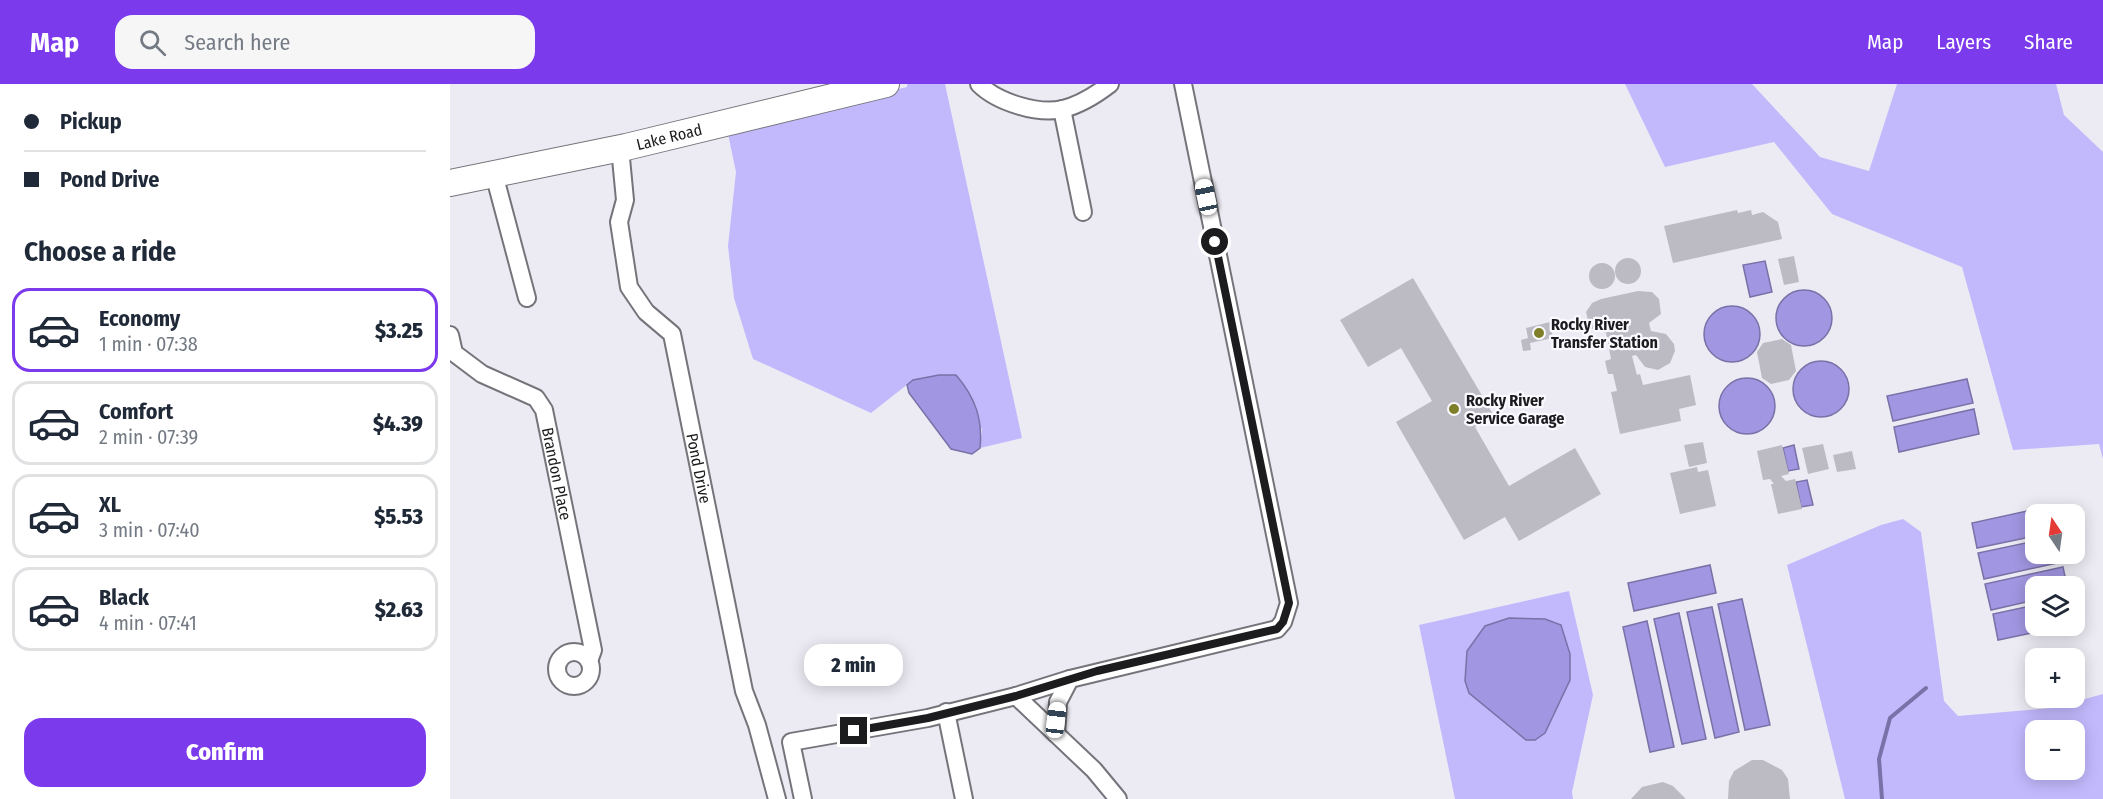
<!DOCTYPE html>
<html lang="en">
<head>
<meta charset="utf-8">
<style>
	:root { --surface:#fff; --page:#f6f6f7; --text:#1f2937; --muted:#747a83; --line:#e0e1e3; --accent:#7c3aed }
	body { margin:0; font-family:"Fira Sans Condensed",sans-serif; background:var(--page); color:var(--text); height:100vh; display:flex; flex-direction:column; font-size:22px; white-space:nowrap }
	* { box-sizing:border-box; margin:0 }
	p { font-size:20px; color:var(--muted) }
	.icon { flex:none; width:33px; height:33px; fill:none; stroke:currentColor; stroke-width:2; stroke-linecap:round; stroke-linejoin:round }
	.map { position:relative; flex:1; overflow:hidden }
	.sheet { display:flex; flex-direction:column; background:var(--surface); width:450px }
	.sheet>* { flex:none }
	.hud { display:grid; align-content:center; height:132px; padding:0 24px; background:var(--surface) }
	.needle { width:39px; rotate:347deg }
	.tools { position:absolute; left:1575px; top:420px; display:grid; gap:12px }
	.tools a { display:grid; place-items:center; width:60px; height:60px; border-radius:12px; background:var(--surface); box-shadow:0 3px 15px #0003; font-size:30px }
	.end { position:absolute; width:27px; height:27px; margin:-14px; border:8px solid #1c1c1f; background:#fff; box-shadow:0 0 0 3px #fff }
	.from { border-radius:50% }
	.bubble { position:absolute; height:42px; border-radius:18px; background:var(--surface); box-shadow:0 3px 15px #0003; font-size:20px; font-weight:800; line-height:42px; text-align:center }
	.car { position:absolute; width:18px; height:36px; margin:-18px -9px; border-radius:8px; box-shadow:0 0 4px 2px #0007; background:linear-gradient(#fff 24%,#345 0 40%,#fff 0 76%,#345 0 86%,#fff 0) }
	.hud b { display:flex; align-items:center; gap:21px; height:57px; font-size:22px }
	.hud b+b { border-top:2px solid var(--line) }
	.hud i { width:15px; height:15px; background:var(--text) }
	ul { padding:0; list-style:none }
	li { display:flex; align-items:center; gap:18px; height:84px; margin:0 12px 9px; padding:0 12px; border:3px solid var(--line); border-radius:18px }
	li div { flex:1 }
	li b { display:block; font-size:22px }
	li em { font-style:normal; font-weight:800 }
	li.active { border-color:var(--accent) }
	li>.icon { width:54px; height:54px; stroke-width:1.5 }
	h2 { padding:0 24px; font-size:27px; line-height:72px }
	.primary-button { display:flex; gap:12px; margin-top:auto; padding:12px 24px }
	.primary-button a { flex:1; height:69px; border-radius:18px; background:var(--accent); color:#fff; font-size:24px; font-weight:800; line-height:69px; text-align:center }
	header { display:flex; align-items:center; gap:36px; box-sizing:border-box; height:84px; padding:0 30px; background:var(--accent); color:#fff }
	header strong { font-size:28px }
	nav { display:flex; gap:33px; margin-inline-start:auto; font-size:21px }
	.search { width:420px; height:54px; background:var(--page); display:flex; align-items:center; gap:15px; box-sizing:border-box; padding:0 21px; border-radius:18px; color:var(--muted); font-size:22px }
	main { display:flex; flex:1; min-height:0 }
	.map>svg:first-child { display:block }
</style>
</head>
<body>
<header>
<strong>Map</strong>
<div class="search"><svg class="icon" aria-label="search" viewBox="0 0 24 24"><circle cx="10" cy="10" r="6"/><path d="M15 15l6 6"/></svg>Search here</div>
<nav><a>Map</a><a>Layers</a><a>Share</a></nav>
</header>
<main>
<section class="sheet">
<div class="hud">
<b><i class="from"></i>Pickup</b>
<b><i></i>Pond Drive</b>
</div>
<h2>Choose a ride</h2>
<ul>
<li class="active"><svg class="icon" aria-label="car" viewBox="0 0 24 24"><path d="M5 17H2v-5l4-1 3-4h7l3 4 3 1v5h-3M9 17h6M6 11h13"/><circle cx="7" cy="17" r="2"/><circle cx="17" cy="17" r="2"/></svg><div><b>Economy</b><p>1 min · 07:38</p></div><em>$3.25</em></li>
<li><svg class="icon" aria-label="car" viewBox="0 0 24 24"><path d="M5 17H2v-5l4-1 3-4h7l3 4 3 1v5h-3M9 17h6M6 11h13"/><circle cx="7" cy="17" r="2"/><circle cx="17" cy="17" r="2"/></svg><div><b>Comfort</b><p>2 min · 07:39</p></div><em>$4.39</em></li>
<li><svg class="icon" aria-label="car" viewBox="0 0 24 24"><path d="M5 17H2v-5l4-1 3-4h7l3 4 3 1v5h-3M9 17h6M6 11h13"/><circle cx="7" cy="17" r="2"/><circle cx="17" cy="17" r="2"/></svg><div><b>XL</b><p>3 min · 07:40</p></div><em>$5.53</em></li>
<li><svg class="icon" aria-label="car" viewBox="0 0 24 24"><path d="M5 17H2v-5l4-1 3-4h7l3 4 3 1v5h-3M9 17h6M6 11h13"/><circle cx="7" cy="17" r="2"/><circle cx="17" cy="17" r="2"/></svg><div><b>Black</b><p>4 min · 07:41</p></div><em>$2.63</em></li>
</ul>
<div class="primary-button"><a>Confirm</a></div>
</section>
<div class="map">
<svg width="1653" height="715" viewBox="0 0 1653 715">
	<rect width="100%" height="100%" fill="#ecebf3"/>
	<path fill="#c2b9fd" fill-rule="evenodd" d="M 457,0 L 495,0 L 572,354 L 530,364 L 532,345 L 463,296 L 421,329 L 303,275 L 284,214 L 278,162 L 286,88 L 277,45 L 457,3 Z
		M 1175,0 L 1302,0 L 1370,73 L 1419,87 L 1447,0 L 1606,0 L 1614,31 L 1653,68 L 1653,375 L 1649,360 L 1563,366 L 1512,183 L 1382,130 L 1324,58 L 1215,83 Z
		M 1453,435 L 1471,448 L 1494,617 L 1508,632 L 1602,624 L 1653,610 L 1653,715 L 1395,715 L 1337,481 L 1431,441 ZM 1586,646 L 1624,646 L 1624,686 L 1586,686 Z
		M 1119,507 L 1143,611 L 1122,708 L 1123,715 L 1005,715 L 969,541 Z"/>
	<path fill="#a196e1" stroke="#7971a7" stroke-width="1.5" d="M 1315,177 L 1322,208 L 1300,213 L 1293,181 Z
		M1326 234a28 28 0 1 1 56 0a28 28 0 1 1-56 0Z
		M1254 250a28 28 0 1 1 56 0a28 28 0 1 1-56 0Z
		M1343 305a28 28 0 1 1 56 0a28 28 0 1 1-56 0Z
		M 489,291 L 506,291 C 525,313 533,335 530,364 L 522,370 L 501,365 L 459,309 L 457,301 L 463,296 Z
		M1269 322a28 28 0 1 1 56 0a28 28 0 1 1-56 0Z
		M 1517,295 L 1523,319 L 1443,337 L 1437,312 Z
		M 1524,325 L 1529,350 L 1449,368 L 1444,343 Z
		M 1344,361 L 1349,385 L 1338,387 L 1333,364 Z
		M 1357,396 L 1363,421 L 1351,423 L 1346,398 Z
		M 1600,422 L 1601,430 L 1586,430 L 1585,452 L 1527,464 L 1522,439 Z
		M 1585,457 L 1586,470 L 1610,470 L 1612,478 L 1534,495 L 1528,469 Z
		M 1260,481 L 1266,509 L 1184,527 L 1178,499 Z
		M 1613,483 L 1617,502 L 1586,502 L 1585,516 L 1541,526 L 1535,500 Z
		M 1292,515 L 1320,641 L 1295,646 L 1268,520 Z
		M 1585,521 L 1586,542 L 1615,542 L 1548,556 L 1543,530 Z
		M 1262,523 L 1289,648 L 1265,654 L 1237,528 Z
		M 1229,529 L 1256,655 L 1232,660 L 1204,535 Z
		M 1059,534 L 1095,535 L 1111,541 L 1120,570 L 1120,596 L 1095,649 L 1085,656 L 1076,656 L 1019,609 L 1015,597 L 1017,567 L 1035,542 Z
		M 1197,537 L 1224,663 L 1200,668 L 1173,543 Z"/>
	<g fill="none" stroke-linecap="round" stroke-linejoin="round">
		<path stroke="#7971a7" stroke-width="4" d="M 1432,715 L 1429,675 L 1440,634 L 1476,604"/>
	</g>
	<path fill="#bcbbc3" d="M 1287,126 L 1288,129 L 1301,126 L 1302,131 L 1313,128 L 1328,138 L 1332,155 L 1223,179 L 1214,142 Z
		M 1344,172 L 1349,198 L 1334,201 L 1328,175 Z
		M1165 187a13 13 0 1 1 26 0a13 13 0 1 1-26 0Z
		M1139 192a13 13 0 1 1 26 0a13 13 0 1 1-26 0Z
		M 963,194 L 1044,332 L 1025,343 L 1059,402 L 1125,364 L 1151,410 L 1069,457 L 1055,433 L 1014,456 L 946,338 L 982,317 L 951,264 L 918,283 L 890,236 Z
		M 1188,207 L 1202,208 L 1209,215 L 1211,230 L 1199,239 L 1201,247 L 1216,250 L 1224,260 L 1225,267 L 1220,279 L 1208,286 L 1195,283 L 1186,271 L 1182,272 L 1187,291 L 1190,290 L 1193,301 L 1240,291 L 1246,321 L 1229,325 L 1231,337 L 1170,350 L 1161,308 L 1167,307 L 1163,290 L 1158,290 L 1155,277 L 1161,275 L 1156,249 L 1140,244 L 1136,228 L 1142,219 L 1151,215 Z
		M 1100,238 L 1103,254 L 1080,259 L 1081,266 L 1073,267 L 1071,256 L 1078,254 L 1076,244 Z
		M 1332,255 L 1341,261 L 1346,287 L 1339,296 L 1321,300 L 1312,294 L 1307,268 L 1313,259 Z
		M 1253,358 L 1257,379 L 1239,383 L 1234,361 Z
		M 1373,360 L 1379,385 L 1358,390 L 1352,364 Z
		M 1332,361 L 1339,390 L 1331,392 L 1336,397 L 1345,395 L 1352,425 L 1328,430 L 1321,400 L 1324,400 L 1320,395 L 1313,396 L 1307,367 Z
		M 1402,367 L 1406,385 L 1387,388 L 1383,371 Z
		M 1247,383 L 1248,388 L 1258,386 L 1266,422 L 1230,430 L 1220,389 Z
		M 1302,676 L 1313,676 L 1332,686 L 1338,695 L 1340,715 L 1278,715 L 1279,697 L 1284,687 Z
		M 1213,698 L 1223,702 L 1236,715 L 1181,715 L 1192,703 Z"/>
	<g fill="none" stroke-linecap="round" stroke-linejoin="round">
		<defs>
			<g id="minor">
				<path d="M 529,0 C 547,18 588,31 613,25 C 629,21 647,10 660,0"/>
				<path d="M 612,25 L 633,128"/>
				<path id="s1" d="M 170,64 L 175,116 L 169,138 L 179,203 L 196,228 L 222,250 L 294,607 L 307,641 L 327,715"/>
				<path d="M 44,90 L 77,214"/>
				<path id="s2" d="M 0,251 L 4,269 L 32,290 L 86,314 L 94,326 L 143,566 L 139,577"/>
				<circle cx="124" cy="585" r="17"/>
				<path d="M 566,612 L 620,595"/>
				<path d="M 496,628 L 514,715"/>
				<path d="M 606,650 L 608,618 L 620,595 L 827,545 L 833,538 L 839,519 L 733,0"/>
				<path d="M 353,715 L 341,658 L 478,634 L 566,612 L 644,686 L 668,715"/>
			</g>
			<g id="primary">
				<path id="s3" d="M 0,99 L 176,63 L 436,0"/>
			</g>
		</defs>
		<use href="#minor" stroke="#74747b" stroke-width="20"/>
		<use href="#primary" stroke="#74747b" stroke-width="28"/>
		<use href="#minor" stroke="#fff" stroke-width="16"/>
		<use href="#primary" stroke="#fff" stroke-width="26"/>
	</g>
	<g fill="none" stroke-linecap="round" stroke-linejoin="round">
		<path stroke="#1c1c1f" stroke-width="8" d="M 404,647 L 478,634 L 566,612 L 647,587 L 827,545 L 833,538 L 839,519 L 765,158"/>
	</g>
	<g fill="#7e7f28" stroke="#f9f9ff" stroke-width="2">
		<circle cx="1089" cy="249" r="6"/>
		<circle cx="1004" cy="325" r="6"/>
	</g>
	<g text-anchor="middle" stroke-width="4.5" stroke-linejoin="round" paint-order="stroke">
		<g font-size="16" fill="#1c1c1f" stroke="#f9f9ff">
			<text dy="6" stroke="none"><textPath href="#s3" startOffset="224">Lake Road</textPath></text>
			<text dy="6" stroke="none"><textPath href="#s1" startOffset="342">Pond Drive</textPath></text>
			<text dy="6" stroke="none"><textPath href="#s2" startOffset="192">Brandon Place</textPath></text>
		</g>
		<g font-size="16" font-weight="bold" fill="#1c1c1f" stroke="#f9f9ff" text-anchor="start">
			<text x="1101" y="246">Rocky River<tspan x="1101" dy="18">Transfer Station</tspan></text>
			<text x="1016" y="322">Rocky River<tspan x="1016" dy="18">Service Garage</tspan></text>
		</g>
	</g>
</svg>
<div class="tools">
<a><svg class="needle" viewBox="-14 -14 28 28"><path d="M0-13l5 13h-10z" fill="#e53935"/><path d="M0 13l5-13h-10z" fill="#747a83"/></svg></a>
<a><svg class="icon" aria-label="layers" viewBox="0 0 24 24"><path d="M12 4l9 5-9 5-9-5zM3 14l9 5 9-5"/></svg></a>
<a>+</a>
<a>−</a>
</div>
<i class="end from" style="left:765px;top:158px"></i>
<i class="end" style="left:404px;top:647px"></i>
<div class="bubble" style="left:354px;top:560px;width:99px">2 min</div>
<i class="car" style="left:756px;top:113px;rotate:348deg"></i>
<i class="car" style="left:606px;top:636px;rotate:7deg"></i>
</div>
</main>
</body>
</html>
